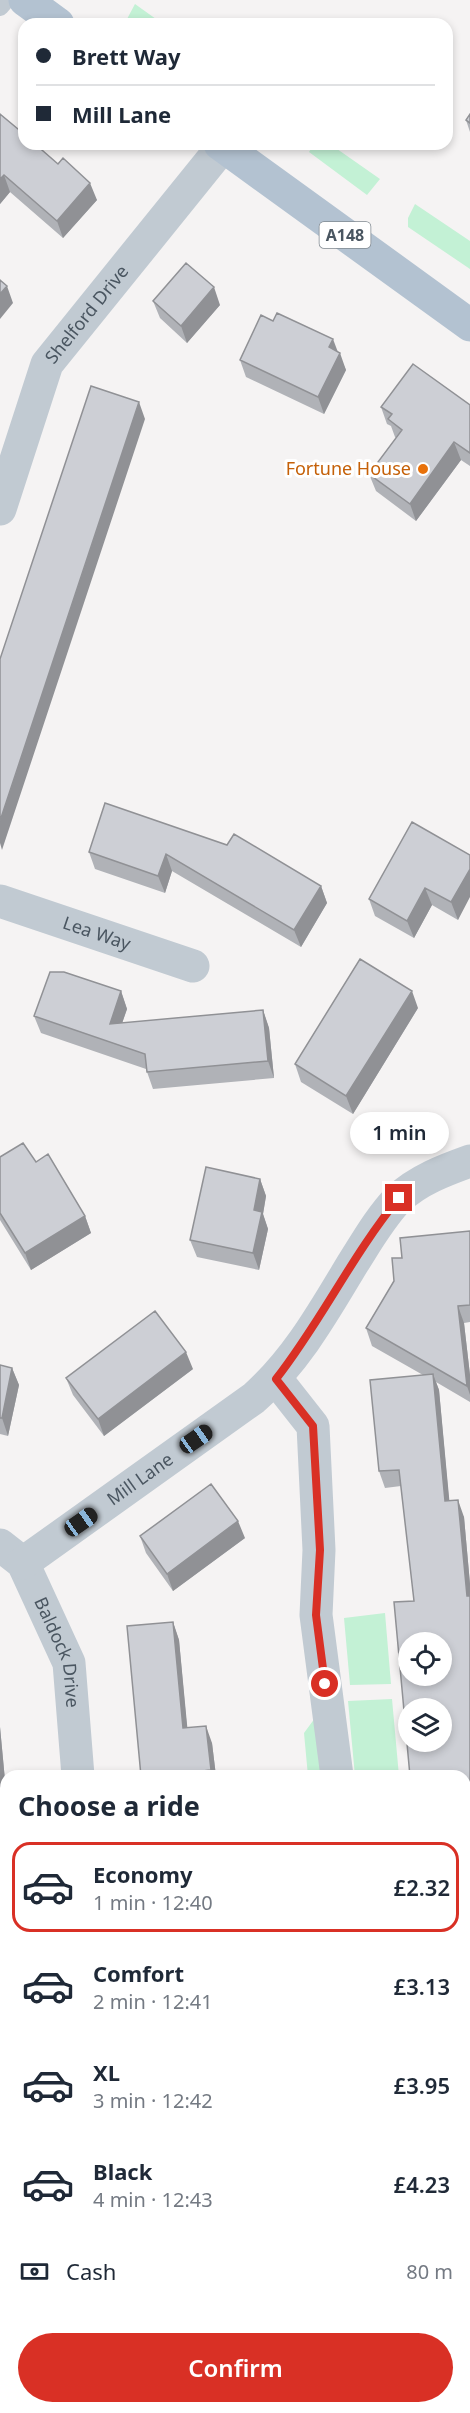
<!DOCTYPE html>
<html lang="en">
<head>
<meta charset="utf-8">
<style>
	:root { --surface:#fff; --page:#f2f2f3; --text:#1f2937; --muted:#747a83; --line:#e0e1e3; --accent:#d93025 }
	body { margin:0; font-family:"Noto Sans",sans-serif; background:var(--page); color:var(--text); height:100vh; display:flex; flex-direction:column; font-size:22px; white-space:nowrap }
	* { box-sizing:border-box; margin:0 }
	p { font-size:20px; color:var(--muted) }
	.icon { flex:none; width:33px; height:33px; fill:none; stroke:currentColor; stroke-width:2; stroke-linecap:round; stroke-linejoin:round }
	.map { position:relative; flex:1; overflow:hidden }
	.side { position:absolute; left:0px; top:1770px; width:471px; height:644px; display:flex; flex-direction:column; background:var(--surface); border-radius:18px 18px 0 0; box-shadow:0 3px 9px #0003 }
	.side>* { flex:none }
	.top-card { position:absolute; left:18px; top:18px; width:435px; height:132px; border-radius:18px; box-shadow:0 3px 9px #0003; display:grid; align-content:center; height:132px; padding:0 18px; background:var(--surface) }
	.tools { position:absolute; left:398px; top:1632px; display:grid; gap:12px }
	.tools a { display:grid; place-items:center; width:54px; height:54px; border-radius:50%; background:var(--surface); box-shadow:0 3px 9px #0003; font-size:30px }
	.end { position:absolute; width:27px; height:27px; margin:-14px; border:8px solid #d93025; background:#fff; box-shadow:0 0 0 3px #fff }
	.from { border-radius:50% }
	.bubble { position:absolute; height:42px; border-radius:21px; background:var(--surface); box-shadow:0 3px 9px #0003; font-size:20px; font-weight:600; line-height:42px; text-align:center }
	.car { position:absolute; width:18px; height:36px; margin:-18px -9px; border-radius:8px; box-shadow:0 0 4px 2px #0007; background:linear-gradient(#222 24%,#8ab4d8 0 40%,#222 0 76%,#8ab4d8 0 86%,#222 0) }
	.top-card b { display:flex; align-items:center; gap:21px; height:57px; font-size:22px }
	.top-card b+b { border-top:2px solid var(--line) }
	.top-card i { width:15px; height:15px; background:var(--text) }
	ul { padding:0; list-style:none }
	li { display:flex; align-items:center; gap:18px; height:90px; margin:0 12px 9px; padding:0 6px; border:3px solid transparent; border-radius:18px }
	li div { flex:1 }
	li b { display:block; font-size:22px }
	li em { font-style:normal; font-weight:600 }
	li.selected { border-color:var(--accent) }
	li>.icon { width:54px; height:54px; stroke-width:1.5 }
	h2 { padding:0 18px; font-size:27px; line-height:72px }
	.pay { display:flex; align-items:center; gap:15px; height:66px; padding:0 18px; font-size:22px }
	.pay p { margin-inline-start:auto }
	.cta { display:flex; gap:12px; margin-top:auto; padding:12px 18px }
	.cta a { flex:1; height:69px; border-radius:36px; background:var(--accent); color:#fff; font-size:24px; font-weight:600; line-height:69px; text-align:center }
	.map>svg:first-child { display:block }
</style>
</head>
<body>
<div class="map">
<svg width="470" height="2413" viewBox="0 0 470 2413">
	<rect width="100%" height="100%" fill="#f5f3f3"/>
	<path fill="#c3f1d5" d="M 135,4 L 163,24 L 129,24 L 127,19 Z
		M 314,144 L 330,144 L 380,179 L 367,195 L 309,152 Z
		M 415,204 L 470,241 L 470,269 L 408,227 L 408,218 Z
		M 385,1613 L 391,1684 L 350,1685 L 344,1618 Z
		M 392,1699 L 399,1776 L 355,1776 L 348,1701 Z
		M 315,1718 L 321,1776 L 308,1776 L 304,1733 Z"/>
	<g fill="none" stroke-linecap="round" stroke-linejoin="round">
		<path stroke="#c1cad2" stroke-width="18" d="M 0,7 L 6,0"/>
		<g stroke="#c1cad2" stroke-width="33">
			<path id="s1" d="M 0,509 L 47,364 L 223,146"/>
			<path id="s2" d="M 0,901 L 193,966"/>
			<path d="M 276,1379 L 313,1426 L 319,1550 L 316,1615 L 337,1776"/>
			<path id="s3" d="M 0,1545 L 23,1563 L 69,1663 L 78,1776"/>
			<path id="s4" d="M 23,1563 L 254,1398 C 297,1360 324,1311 353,1263 C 367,1241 380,1218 398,1199 C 418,1180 445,1170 470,1161"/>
			<path d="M 0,2245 L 6,2244"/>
			<path d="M 132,2408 L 132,2413"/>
		</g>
		<path stroke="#b3c2d1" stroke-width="33" d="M 25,0 L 58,24
			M 220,144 L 470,325"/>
	</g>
	<path fill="#b0b2b7" d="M 0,114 L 58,164 L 97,200 L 63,238 L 10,192 L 0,204 Z
		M 470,114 L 470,132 L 466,120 Z
		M 153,301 L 220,305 L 187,343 L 160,318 Z
		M 337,351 L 346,370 L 324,414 L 246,377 L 240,360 Z
		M 470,405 L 470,466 L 461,460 L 416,521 L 376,491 L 369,474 L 396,438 L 395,437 L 391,426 L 387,424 L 381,407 Z
		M 105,803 L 321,886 L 327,903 L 301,947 L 172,871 L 165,893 L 95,869 L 89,852 Z
		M 470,855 L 458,920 L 432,905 L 414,938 L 375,916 L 369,899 Z
		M 121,991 L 127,1009 L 122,1023 L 263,1010 L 269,1028 L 274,1078 L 153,1089 L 146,1069 L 41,1033 L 34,1016 Z
		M 418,1008 L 353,1114 L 301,1082 L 295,1064 Z
		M 0,1157 L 85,1216 L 91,1233 L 31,1270 L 0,1220 Z
		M 260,1179 L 266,1196 L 263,1214 L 268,1229 L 259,1270 L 197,1257 L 190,1240 Z
		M 470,1231 L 470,1322 L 464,1323 L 470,1375 L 470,1402 L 436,1382 L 439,1390 L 449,1501 L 464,1517 L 470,1584 L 470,2221 L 466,2210 L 414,1601 L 401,1486 L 385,1488 L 379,1471 L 423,1375 L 372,1346 L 366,1328 L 394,1281 L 402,1258 Z
		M 0,1365 L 12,1368 L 19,1385 L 8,1436 L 0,1434 Z
		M 193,1369 L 104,1436 L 73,1395 L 66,1378 Z
		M 140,1536 L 245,1538 L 173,1591 L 146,1553 Z
		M 173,1622 L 179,1640 L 187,1728 L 212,1743 L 216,1776 L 141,1776 Z
		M 0,1727 L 6,1791 L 6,1941 L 3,1942 L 6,1980 L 6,2202 L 0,2202 Z
		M 370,2408 L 465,2408 L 451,2410 L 418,2413 L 372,2413 Z"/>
	<path fill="#909195" d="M 4,175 L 10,192 L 0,204 L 0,179 Z
		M 90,183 L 97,200 L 63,238 L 57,221 Z
		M 7,286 L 13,303 L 0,319 L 0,294 Z
		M 214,287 L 220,305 L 187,343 L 181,326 Z
		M 333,339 L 339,355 L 340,353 L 346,370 L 324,414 L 318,397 L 329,347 Z
		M 139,402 L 145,419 L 2,850 L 0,843 L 0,821 Z
		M 454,442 L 461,460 L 416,521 L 410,504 Z
		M 166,854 L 172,871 L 165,893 L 158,876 Z
		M 470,869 L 470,897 L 458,920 L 451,902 Z
		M 321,886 L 327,903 L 301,947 L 294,930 Z
		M 425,888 L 432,905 L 414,938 L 407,921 Z
		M 121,991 L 127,1009 L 116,1041 L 110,1024 Z
		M 412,991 L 418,1008 L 353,1114 L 346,1096 Z
		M 263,1010 L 269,1028 L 274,1078 L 268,1061 Z
		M 260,1179 L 266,1196 L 263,1214 L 268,1229 L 259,1270 L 253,1253 L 254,1210 Z
		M 85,1216 L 91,1233 L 31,1270 L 25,1253 Z
		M 458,1306 L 464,1323 L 470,1375 L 470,1395 L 467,1386 Z
		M 186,1352 L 193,1369 L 104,1436 L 98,1419 Z
		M 12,1368 L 19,1385 L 8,1436 L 2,1418 Z
		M 433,1374 L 439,1390 L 451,1518 L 445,1501 Z
		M 458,1500 L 464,1517 L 470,1584 L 470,1605 L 467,1596 Z
		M 238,1521 L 245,1538 L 173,1591 L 167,1574 Z
		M 173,1622 L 179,1640 L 189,1745 L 183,1728 Z
		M 206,1726 L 212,1743 L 216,1776 L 213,1776 L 211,1770 Z
		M 0,1727 L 6,1791 L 6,1843 L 0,1777 Z
		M 0,1934 L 3,1942 L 6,1980 L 6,2042 L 0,1967 Z
		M 36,2408 L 40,2408 L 41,2413 L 36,2413 Z
		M 275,2408 L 280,2408 L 280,2413 L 276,2413 Z"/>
	<path fill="#cdcfd5" stroke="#909195" stroke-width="1.5" fill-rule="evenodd" d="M 0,114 L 24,134 L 24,144 L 35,144 L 58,164 L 63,158 L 90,183 L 57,221 L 4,175 L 0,179 Z
		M 470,114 L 470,123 L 466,120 Z
		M 186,263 L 214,287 L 181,326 L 153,301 Z
		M 0,280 L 7,286 L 0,294 Z
		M 277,313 L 333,339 L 329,347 L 340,353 L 318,397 L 240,360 L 261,315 L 273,321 Z
		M 413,364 L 470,405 L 470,453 L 454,442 L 410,504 L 369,474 L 402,430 L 388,419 L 392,414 L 381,407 Z
		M 91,386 L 139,402 L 0,821 L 0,659 Z
		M 105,803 L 227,845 L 234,834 L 321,886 L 294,930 L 166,854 L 158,876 L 89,852 Z
		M 412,822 L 470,855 L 470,869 L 451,902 L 425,888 L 407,921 L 369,899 Z
		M 360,959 L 412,991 L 346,1096 L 295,1064 Z
		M 50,972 L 64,972 L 121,991 L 110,1024 L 263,1010 L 268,1061 L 147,1072 L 145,1054 L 34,1016 Z
		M 23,1143 L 36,1162 L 48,1154 L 85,1216 L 25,1253 L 0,1213 L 0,1157 Z
		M 206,1167 L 260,1179 L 254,1210 L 262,1212 L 253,1253 L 190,1240 Z
		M 470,1231 L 470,1305 L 458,1306 L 467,1386 L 366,1328 L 394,1281 L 392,1258 L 402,1258 L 400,1238 Z
		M 155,1311 L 186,1352 L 98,1419 L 66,1378 Z
		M 0,1365 L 12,1368 L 2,1418 L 0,1418 Z
		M 433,1374 L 445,1501 L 458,1500 L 467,1596 L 470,1596 L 470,2210 L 466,2210 L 465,2199 L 465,1776 L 410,1776 L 394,1602 L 414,1601 L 399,1470 L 379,1471 L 370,1380 ZM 408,1642 L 441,1642 L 441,1676 L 408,1676 ZM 408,1708 L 441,1708 L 441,1742 L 408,1742 Z
		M 211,1484 L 238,1521 L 167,1574 L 140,1536 Z
		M 173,1622 L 183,1728 L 206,1726 L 211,1770 L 203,1771 L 204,1776 L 141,1776 L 127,1626 Z
		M 0,1777 L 6,1843 L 6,1923 L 0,1924 Z
		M 0,1967 L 6,2042 L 6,2184 L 0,2185 Z
		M 6,2279 L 6,2408 L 36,2408 L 36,2412 L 55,2410 L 55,2413 L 0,2413 L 0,2280 Z
		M 465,2329 L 470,2329 L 470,2413 L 451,2413 L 450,2408 L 465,2408 Z
		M 196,2408 L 275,2408 L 276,2413 L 196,2413 Z"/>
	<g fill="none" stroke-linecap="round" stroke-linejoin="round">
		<path stroke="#d93025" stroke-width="8" d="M 325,1684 L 316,1615 L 320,1550 L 313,1426 L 276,1379 C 321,1322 352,1255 399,1198"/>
	</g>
	<circle fill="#e8710a" stroke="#fff" stroke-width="2" cx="423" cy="469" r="6"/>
	<g text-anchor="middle" stroke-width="6" stroke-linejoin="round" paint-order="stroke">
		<rect fill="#fff" stroke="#808990" stroke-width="1.5" x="319.5" y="222" width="51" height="26" rx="4.5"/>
		<g font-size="16" font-weight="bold" fill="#4a5661">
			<text x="345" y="241">A148</text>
		</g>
		<g font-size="18" fill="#4a5661" stroke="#fff">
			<text dy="6" stroke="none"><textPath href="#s1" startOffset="216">Shelford Drive</textPath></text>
			<text dy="6" stroke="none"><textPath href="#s2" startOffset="102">Lea Way</textPath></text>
			<text dy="6" stroke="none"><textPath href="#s4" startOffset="144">Mill Lane</textPath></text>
			<text dy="6" stroke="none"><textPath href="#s3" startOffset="126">Baldock Drive</textPath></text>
		</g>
		<g font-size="18" fill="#c56008" stroke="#fff" text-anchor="end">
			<text x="411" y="475">Fortune House</text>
		</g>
	</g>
</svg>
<div class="tools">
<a><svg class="icon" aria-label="locate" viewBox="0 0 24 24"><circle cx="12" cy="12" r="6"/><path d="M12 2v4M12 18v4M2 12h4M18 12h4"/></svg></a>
<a><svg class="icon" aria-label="layers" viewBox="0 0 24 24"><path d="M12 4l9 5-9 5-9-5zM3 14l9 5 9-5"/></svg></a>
</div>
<i class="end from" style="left:325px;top:1684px"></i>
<i class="end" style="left:399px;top:1198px"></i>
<div class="bubble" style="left:350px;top:1112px;width:99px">1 min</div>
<i class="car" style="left:196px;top:1439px;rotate:55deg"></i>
<i class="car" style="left:81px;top:1522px;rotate:55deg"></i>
<div class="top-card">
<b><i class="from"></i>Brett Way</b>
<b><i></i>Mill Lane</b>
</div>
<section class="side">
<h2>Choose a ride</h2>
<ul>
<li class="selected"><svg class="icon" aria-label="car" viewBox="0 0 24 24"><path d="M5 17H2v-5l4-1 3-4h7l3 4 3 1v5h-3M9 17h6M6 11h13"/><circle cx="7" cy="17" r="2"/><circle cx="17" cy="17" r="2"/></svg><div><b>Economy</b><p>1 min · 12:40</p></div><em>£2.32</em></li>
<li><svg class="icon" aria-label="car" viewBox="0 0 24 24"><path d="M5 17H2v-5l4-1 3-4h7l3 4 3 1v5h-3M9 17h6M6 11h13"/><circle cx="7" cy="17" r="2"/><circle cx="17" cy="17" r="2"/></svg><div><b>Comfort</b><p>2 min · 12:41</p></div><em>£3.13</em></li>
<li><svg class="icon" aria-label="car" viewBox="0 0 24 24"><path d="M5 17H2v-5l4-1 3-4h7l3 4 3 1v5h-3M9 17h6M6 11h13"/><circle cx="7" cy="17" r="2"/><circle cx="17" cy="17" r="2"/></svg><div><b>XL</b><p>3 min · 12:42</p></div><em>£3.95</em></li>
<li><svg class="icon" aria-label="car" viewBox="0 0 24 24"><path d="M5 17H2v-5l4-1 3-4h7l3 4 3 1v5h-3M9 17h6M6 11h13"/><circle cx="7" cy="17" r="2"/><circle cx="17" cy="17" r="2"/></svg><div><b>Black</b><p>4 min · 12:43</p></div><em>£4.23</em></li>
</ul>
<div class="pay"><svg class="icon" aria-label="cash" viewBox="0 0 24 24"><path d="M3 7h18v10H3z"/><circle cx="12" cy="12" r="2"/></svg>Cash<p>80 m</p></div>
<div class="cta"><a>Confirm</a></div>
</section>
</div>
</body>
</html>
